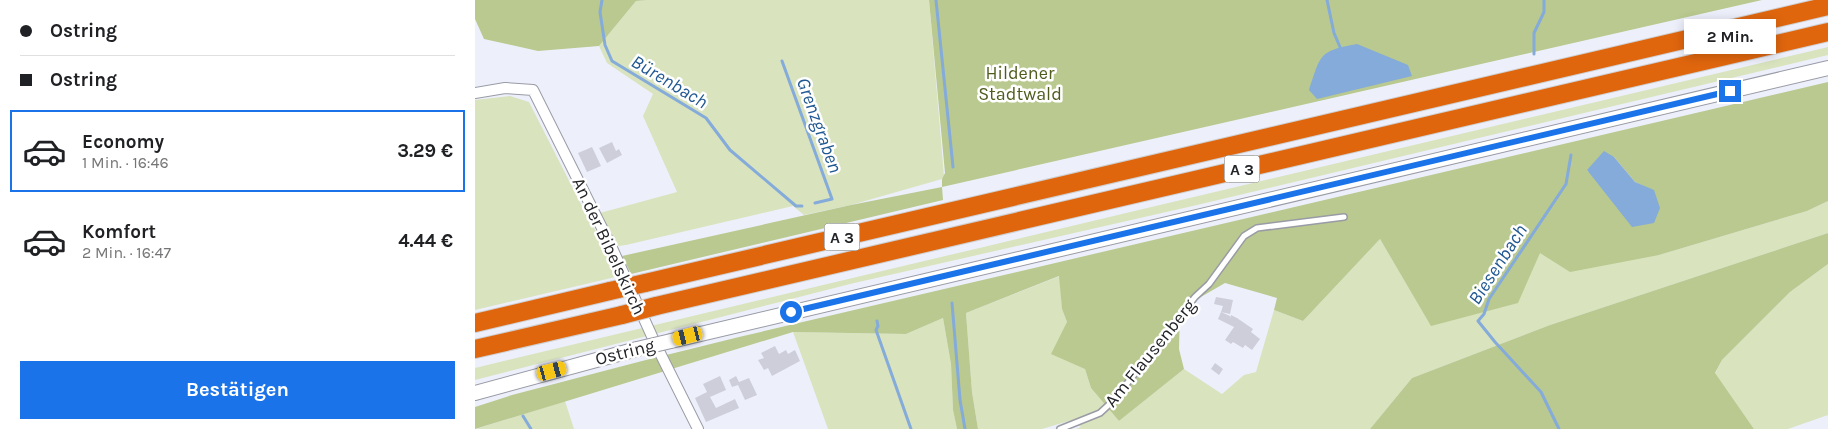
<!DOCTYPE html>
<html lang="de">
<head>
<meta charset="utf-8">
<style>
	:root { --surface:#fff; --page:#f6f6f6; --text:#202124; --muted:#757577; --line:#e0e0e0; --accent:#1a73e8 }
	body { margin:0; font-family:Karla,sans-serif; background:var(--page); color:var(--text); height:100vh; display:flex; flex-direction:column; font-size:19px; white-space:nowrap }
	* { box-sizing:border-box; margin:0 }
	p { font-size:16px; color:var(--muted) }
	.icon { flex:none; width:28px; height:28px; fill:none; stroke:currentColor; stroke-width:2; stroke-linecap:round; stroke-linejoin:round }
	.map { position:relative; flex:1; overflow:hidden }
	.drawer { display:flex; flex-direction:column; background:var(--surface); width:475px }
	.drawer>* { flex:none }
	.hud { display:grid; align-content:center; height:110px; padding:0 20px; background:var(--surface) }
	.end { position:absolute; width:22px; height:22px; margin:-11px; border:6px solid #1a73e8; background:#fff; box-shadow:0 0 0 2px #fff }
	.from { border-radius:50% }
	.bubble { position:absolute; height:35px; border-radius:0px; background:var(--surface); box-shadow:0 2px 12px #0003; font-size:16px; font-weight:700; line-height:35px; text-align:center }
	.car { position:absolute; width:15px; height:30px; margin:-15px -8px; border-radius:6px; box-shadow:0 0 4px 1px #0007; background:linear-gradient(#f5c518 24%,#345 0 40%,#f5c518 0 76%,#345 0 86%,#f5c518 0) }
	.hud b { display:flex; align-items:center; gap:18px; height:48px; font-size:19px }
	.hud b+b { border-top:1px solid var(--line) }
	.hud i { width:12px; height:12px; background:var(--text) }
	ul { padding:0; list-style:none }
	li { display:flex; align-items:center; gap:15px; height:82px; margin:0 10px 8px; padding:0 10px; border:2px solid transparent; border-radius:0px }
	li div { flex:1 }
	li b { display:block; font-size:19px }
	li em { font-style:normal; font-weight:700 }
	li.on { border-color:var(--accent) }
	li>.icon { width:45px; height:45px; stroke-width:1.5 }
	.action { display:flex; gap:10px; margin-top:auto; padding:10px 20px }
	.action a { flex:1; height:58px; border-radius:0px; background:var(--accent); color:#fff; font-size:20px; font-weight:700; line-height:58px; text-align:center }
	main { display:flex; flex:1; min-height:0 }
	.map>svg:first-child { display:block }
</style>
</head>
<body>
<main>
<section class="drawer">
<div class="hud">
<b><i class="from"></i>Ostring</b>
<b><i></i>Ostring</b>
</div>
<ul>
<li class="on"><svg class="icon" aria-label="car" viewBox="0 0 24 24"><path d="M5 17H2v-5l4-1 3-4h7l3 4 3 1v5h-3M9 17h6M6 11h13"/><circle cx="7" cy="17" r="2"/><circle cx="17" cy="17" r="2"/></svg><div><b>Economy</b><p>1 Min. · 16:46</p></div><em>3.29 €</em></li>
<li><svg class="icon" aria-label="car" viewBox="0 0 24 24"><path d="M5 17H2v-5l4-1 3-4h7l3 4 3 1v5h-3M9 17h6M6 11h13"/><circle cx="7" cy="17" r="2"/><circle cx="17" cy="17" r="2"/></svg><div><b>Komfort</b><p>2 Min. · 16:47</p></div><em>4.44 €</em></li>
</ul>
<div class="action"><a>Bestätigen</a></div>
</section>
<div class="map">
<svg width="1353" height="429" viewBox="0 0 1353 429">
	<rect width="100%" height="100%" fill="#edf0fb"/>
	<path fill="#d9e3be" d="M 173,0 L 454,0 L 469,176 L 467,179 L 376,205 L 329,215 L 318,206 L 151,245 L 143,246 L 125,213 L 202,192 L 168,116 L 178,94 L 132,63 L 124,46 L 161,1 Z
		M 1353,47 L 1353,55 L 722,205 L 375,284 L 0,380 L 0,368 C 451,260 902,154 1353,47 Z
		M 35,96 L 54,102 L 113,218 L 140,263 L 145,276 L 0,310 L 0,100 Z
		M 1353,201 L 1353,233 L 1075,325 L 937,378 L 895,429 L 601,429 L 606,427 L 594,421 L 567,429 L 503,429 L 497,392 L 491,313 L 585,276 L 587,309 L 610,369 L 616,388 L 644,421 L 709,369 L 747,394 L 769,375 L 781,372 L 799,310 L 828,321 L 905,239 L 953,320 L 1065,252 L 1184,255 L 1332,211 Z
		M 1353,264 L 1353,415 L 1313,429 L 1279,429 L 1240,374 L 1247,360 L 1315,292 Z
		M 468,318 L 476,364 L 478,410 L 482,429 L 353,429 L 318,332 L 431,334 Z
		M 90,401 L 99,429 L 1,429 Z"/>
	<path fill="#b9c98f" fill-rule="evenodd" d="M 0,0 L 173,0 L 161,1 L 124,46 L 63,51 L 9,39 L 0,19 Z
		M 454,0 L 1287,0 L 467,187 L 468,200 L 156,274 L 147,256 L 376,205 L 467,187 L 467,179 L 470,173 Z
		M 1353,82 L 1353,201 L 1332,211 L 1184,255 L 1095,272 L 1065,253 L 1043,303 L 956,326 L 905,239 L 828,321 L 799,310 L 802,298 L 750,283 L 705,309 L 704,349 L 709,369 L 644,421 L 616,388 L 610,369 L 576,354 L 592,322 L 587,309 L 584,276 L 491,313 L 497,392 L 503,429 L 482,429 L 478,410 L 476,364 L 468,318 L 431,334 L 318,332 L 0,429 L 0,407 L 37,395 L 167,361 L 264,337 ZM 1139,157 L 1160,182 L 1179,191 L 1112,171 Z
		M 1353,233 L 1353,264 L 1315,292 L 1247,360 L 1240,373 L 1279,429 L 895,429 L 937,378 L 1075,325 Z"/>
	<path fill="#84abd9" d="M 882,44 L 933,65 L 937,76 L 842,99 L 834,90 C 846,55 843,51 882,44 Z
		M 1129,151 L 1139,157 L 1160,182 L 1179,190 L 1185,208 L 1179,223 L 1157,227 L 1112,170 Z"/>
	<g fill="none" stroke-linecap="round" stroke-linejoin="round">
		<path stroke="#84abd9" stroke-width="3" d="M 127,0 L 125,12 L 130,45 L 137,61 L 231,118 L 255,150 L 321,206 L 327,206
			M 461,0 L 478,167
			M 852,0 L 859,33 L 865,47
			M 1059,54 L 1059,33 L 1069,12 L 1069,0
			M 307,61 L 357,199 L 340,203
			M 477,303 L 485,400 L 490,429
			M 402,321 L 403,326 L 401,330 L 436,429
			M 48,416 L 56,429
			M 1084,429 L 1066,392 L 1020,342 L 1003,321 L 1009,314 L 1014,299 L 1091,184 L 1096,155"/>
	</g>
	<path fill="#cdced9" d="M 137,142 L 141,151 L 144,149 L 147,155 L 132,163 L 124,148 Z
		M 117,147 L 126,166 L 112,172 L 103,153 Z
		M 741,297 L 758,300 L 755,314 L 746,312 L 748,306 L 739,304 Z
		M 746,312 L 755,316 L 755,318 L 756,315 L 762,318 L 778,329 L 776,332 L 785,339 L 777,350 L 770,345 L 768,348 L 758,342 L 756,344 L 750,340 L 759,327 L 743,319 Z
		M 300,346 L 304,354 L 311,350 L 313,354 L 320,350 L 325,361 L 297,376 L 293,368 L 289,370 L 283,360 L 289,358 L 286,353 Z
		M 740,363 L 748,369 L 744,375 L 736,369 Z
		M 245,376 L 251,390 L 235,397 L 241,408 L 260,399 L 264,408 L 231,422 L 220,398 L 232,392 L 228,384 Z
		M 261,376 L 264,382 L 274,378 L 282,395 L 270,400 L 263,385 L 257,387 L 254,380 Z"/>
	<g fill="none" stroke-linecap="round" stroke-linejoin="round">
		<defs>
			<path id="lane" d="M 585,429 L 625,413 L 639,400 L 720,297 L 734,284 L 769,236 L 782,228 L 869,217"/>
			<path id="street" d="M 0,93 L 30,88 L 58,90 L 137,248 L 180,343 L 223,429"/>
			<path id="secondary" d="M 196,341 L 1353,68
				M 0,393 L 162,349"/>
			<path id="highway" d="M 170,283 L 1353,6
				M 181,306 L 1353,32
				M 0,323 L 135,291
				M 0,349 L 147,315"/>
		</defs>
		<use href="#lane" stroke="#999ba5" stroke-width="8"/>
		<use href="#street" stroke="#999ba5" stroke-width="12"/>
		<use href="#secondary" stroke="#999ba5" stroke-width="16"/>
		<use href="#highway" stroke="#cfcfd0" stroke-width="20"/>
		<use href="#lane" stroke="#fff" stroke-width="5"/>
		<use href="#street" stroke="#fff" stroke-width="10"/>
		<use href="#secondary" stroke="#fff" stroke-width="14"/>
		<use href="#highway" stroke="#e0660e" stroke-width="18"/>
		<defs>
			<path id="secondary-bridge" d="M 162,349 L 196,341"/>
			<path id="highway-bridge" d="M 135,291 L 170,283
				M 147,315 L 181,306"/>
		</defs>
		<use href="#secondary-bridge" stroke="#999ba5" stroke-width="16" stroke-linecap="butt"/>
		<use href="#highway-bridge" stroke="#cfcfd0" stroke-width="20" stroke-linecap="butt"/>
		<use href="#secondary-bridge" stroke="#fff" stroke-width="14"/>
		<use href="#highway-bridge" stroke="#e0660e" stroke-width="18"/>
	</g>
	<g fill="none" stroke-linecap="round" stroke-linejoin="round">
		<path stroke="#1a73e8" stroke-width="6" d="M 316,312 L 1255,91"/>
	</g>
	<g text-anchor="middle" stroke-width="5" stroke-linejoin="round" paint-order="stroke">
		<g fill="#fff" stroke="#656668" stroke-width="1">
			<rect x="749.5" y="155.5" width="35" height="27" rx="4"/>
			<rect x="349.5" y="223.5" width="35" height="27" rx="4"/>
		</g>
		<g font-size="16" font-weight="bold" fill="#232428">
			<text x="767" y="175">A 3</text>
			<text x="367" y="243">A 3</text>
		</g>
		<g font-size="18" fill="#4f5c1d" stroke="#fff">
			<text x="545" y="79">Hildener<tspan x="545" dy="21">Stadtwald</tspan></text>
		</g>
		<g font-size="18" fill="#232428" stroke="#fff">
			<text transform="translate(134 246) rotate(65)" y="6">An der Bibelskirch</text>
			<text transform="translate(150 352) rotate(-14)" y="6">Ostring</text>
			<text transform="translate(675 353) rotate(-51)" y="6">Am Flausenberg</text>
		</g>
		<g font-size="19" font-style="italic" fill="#215891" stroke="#fff">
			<text transform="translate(195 81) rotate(31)" y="7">Bürenbach</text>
			<text transform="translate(345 125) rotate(70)" y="7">Grenzgraben</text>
			<text transform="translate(1022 264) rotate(-57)" y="7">Biesenbach</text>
		</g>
	</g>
</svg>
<i class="end from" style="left:316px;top:312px"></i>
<i class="end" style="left:1255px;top:91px"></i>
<div class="bubble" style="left:1209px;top:19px;width:92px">2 Min.</div>
<i class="car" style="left:213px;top:336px;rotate:256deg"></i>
<i class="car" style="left:77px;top:371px;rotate:75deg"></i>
</div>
</main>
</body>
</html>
